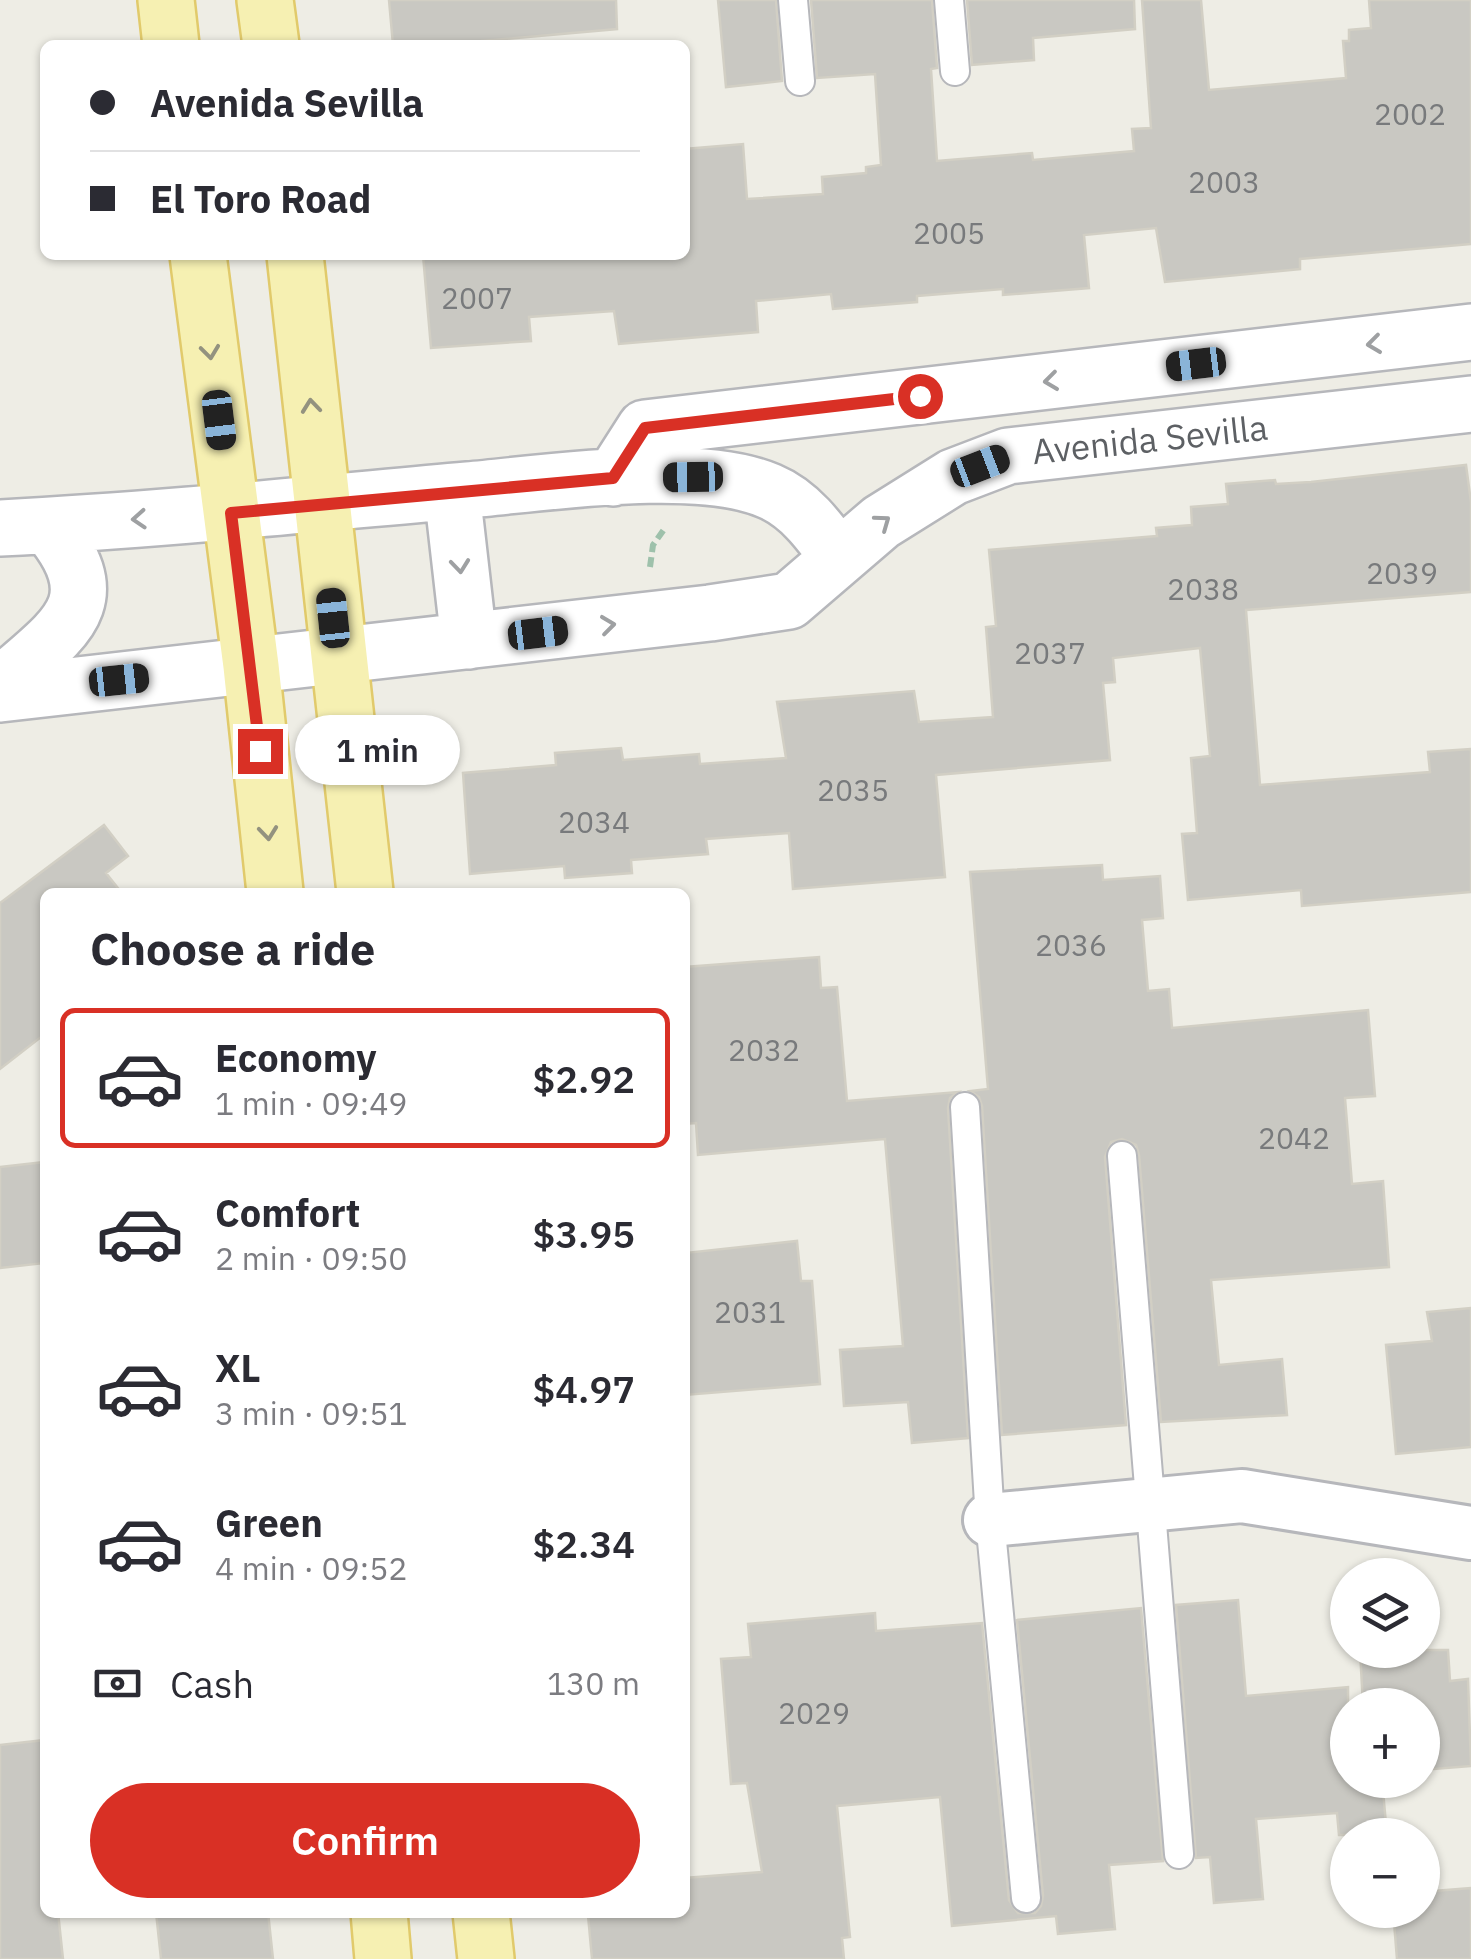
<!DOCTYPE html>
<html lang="en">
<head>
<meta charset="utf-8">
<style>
	:root { --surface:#fff; --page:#f2f2f3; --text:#2b2b33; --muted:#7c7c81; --line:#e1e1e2; --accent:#d93025 }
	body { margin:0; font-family:"IBM Plex Sans",sans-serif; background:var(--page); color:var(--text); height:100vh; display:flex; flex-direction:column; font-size:38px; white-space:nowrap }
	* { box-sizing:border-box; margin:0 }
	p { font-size:32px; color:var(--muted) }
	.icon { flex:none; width:55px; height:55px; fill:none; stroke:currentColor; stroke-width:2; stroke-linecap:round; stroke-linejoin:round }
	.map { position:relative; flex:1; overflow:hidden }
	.sheet { position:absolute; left:40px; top:888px; width:650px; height:1030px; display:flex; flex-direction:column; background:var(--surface); border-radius:15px; box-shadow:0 2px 8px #0004 }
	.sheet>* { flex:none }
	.guide { position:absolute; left:40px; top:40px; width:650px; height:220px; border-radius:15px; box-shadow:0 2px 8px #0004; display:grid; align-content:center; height:220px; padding:0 50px; background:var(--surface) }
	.controls { position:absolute; left:1330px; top:1558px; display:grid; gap:20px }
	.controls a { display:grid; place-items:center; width:110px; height:110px; border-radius:50%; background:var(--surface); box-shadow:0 2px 8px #0004; font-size:50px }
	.end { position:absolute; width:45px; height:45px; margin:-22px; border:12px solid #d93025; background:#fff; box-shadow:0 0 0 5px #fff }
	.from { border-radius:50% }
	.bubble { position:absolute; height:70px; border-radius:35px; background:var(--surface); box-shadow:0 2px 8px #0004; font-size:32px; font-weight:600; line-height:70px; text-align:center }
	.car { position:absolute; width:30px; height:60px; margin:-30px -15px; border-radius:12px; box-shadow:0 0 8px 2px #0007; background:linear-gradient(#222 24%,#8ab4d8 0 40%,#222 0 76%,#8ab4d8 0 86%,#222 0) }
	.guide b { display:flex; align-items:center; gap:35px; height:95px; font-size:38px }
	.guide b+b { border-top:2px solid var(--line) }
	.guide i { width:25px; height:25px; background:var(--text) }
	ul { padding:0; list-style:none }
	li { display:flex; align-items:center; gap:30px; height:140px; margin:0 20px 15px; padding:0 30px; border:5px solid transparent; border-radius:15px }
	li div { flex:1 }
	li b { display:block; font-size:38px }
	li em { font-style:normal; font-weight:600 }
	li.active { border-color:var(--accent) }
	li>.icon { width:90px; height:90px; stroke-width:1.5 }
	h2 { padding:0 50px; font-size:45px; line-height:120px }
	.pay { display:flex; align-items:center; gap:25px; height:110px; padding:0 50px; font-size:38px }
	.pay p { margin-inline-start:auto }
	.primary-button { display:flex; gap:20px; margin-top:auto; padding:20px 50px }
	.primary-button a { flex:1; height:115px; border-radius:60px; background:var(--accent); color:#fff; font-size:40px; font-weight:600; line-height:115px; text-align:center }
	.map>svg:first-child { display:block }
</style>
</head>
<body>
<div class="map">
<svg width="1471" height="1959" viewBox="0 0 1471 1959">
	<rect width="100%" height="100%" fill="#eeede5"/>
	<path fill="#c9c8c2" stroke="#d2cfc4" stroke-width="2.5" d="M 389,0 L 616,0 L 617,29 L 482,41 L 482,45 L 393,45 Z
		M 718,0 L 776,0 L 782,81 L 726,87 Z
		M 811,0 L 932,0 L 937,68 L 931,69 L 937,161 L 1032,153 L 1033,160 L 1134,151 L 1132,129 L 1151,128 L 1142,0 L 1201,0 L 1209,90 L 1346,78 L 1343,41 L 1349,41 L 1349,30 L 1371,28 L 1369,0 L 1471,0 L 1471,244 L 1300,259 L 1300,269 L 1165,282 L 1156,228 L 1084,235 L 1089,288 L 1003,295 L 1003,289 L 917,296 L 917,302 L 833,309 L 831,294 L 756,301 L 758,332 L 619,344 L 614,311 L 529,317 L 531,341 L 431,348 L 423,255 L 685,255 L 685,149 L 743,144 L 747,199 L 823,194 L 822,177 L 866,173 L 866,167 L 881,165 L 875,74 L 817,78 Z
		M 967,0 L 1134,0 L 1135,29 L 1033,38 L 1034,60 L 972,65 Z
		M 1466,465 L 1471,502 L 1471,592 L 1246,610 L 1260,785 L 1430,772 L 1428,752 L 1471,749 L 1471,892 L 1302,906 L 1301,890 L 1188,900 L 1182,834 L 1197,833 L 1191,758 L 1210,756 L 1200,648 L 1113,658 L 1115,682 L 1103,683 L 1110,760 L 936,775 L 945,877 L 793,889 L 789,833 L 706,839 L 708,854 L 631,860 L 632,873 L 565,878 L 564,866 L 470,874 L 463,773 L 556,765 L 555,753 L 621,748 L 623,760 L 699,754 L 700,764 L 786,758 L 777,702 L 914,691 L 919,722 L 993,717 L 986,627 L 996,626 L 989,550 L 1157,536 L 1156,528 L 1192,525 L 1191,507 L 1228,504 L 1226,484 L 1275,480 L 1276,484 L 1311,482 Z
		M 104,825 L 128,856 L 106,873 L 121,892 L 45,892 L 45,1034 L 0,1069 L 0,903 Z
		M 1102,865 L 1103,880 L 1160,876 L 1163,918 L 1142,920 L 1148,991 L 1169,989 L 1172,1028 L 1368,1010 L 1375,1096 L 1345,1098 L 1352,1184 L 1383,1181 L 1389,1267 L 1211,1280 L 1219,1365 L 1282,1359 L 1287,1415 L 1161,1422 L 1139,1155 L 1136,1145 L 1122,1139 L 1111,1142 L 1105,1157 L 1126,1425 L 1002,1435 L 982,1106 L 979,1097 L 970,1091 L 988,1089 L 970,872 Z
		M 819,957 L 821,988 L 837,987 L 847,1101 L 958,1092 L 950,1098 L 948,1108 L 968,1438 L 912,1443 L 908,1402 L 844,1406 L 840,1350 L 903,1346 L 885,1139 L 698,1155 L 696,1123 L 685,1124 L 685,967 Z
		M 45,1162 L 45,1263 L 0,1268 L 0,1167 Z
		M 797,1241 L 801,1281 L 812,1281 L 820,1384 L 685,1395 L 685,1253 Z
		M 1471,1308 L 1471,1447 L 1396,1454 L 1386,1345 L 1432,1341 L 1427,1312 Z
		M 1238,1600 L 1246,1696 L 1348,1687 L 1348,1780 L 1382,1780 L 1387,1835 L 1339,1835 L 1337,1813 L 1256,1819 L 1263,1899 L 1214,1903 L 1210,1857 L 1196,1858 L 1176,1605 Z
		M 1141,1608 L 1163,1861 L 1109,1865 L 1115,1929 L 1058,1934 L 1056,1916 L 952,1926 L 940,1797 L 837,1806 L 850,1937 L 842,1938 L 844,1959 L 592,1959 L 588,1915 L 685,1912 L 685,1878 L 762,1872 L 747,1783 L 731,1784 L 721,1659 L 751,1657 L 748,1624 L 875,1613 L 876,1631 L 982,1623 L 1009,1900 L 1018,1913 L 1035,1913 L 1041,1906 L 1043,1896 L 1017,1620 Z
		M 1360,1650 L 1448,1650 L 1450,1681 L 1468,1679 L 1471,1766 L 1422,1770 L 1422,1705 L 1363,1705 Z
		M 45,1740 L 45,1912 L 58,1912 L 63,1959 L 0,1959 L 0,1745 Z
		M 1471,1888 L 1471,1959 L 1397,1959 L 1393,1910 L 1422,1910 L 1422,1892 Z
		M 156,1912 L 268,1912 L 273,1959 L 161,1959 Z"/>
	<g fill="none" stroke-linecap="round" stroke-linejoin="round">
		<defs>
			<path id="service" d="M 793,0 L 800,81
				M 949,0 L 955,71
				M 965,1107 L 990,1520 L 1026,1898
				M 1122,1156 L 1179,1854"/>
			<path id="minor" d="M 990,1520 L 1242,1496 L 1471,1533"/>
			<path id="tertiary" d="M 613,478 L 645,428 L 1471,332
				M 452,492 L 469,641
				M 0,528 C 157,520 312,504 468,490 C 548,483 698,460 769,491 C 800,504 820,532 839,558
				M 0,686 C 59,632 115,605 48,526
				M 0,694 L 710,613 L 789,601 L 881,522 L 953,477 L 1008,456 L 1471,404"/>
			<path id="primary" d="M 166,0 L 171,45
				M 265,0 L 271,45
				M 198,255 L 251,666 L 275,892
				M 295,255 L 365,892
				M 379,1912 L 383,1959
				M 481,1912 L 486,1959"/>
		</defs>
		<use href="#service" stroke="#b6b7bb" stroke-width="32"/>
		<use href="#minor" stroke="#b6b7bb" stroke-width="58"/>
		<use href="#tertiary" stroke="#b6b7bb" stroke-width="60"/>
		<use href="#primary" stroke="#e1ca6b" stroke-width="60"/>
		<path stroke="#9ec1ab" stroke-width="6" stroke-dasharray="10 5" stroke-linecap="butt" d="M 650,567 L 653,545 L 665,528"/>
		<use href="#service" stroke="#fff" stroke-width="28"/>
		<use href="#minor" stroke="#fff" stroke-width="52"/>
		<use href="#tertiary" stroke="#fff" stroke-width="55"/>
		<use href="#primary" stroke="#f6f0b2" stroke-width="55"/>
	</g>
	<defs><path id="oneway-chevron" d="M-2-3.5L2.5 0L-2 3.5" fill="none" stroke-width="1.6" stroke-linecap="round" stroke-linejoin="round" transform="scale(2.5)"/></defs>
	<g stroke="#9ea0a2">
		<use href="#oneway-chevron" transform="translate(1374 344) rotate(173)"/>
		<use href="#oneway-chevron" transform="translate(1051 381) rotate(173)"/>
		<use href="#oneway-chevron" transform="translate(139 519) rotate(176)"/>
		<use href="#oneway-chevron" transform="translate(883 522) rotate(-36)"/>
		<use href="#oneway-chevron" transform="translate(460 566) rotate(84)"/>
		<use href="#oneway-chevron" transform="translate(608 625) rotate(-7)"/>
	</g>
	<g stroke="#93927f">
		<use href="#oneway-chevron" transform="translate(210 352) rotate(83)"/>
		<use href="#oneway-chevron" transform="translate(311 406) rotate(-96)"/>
		<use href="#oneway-chevron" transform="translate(268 833) rotate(84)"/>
	</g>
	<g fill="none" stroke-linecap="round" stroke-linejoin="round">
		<path stroke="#d93025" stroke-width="12" d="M 260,751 L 231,513 L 613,478 L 645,428 L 920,396"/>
	</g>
	<g text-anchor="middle" stroke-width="10" stroke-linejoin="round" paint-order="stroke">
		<g font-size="30" fill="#787a7c">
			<text x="1410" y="125">2002</text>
			<text x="1224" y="193">2003</text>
			<text x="949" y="244">2005</text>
			<text x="477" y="309">2007</text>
			<text x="1402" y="584">2039</text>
			<text x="1203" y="600">2038</text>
			<text x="1050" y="664">2037</text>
			<text x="853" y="801">2035</text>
			<text x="594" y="833">2034</text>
			<text x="1071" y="956">2036</text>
			<text x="764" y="1061">2032</text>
			<text x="1294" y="1149">2042</text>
			<text x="750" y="1323">2031</text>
			<text x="814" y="1724">2029</text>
		</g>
		<g font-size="35" fill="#5d6064" stroke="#fff">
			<text transform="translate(1150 440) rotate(-6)" y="12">Avenida Sevilla</text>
		</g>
	</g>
</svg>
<div class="controls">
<a><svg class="icon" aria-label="layers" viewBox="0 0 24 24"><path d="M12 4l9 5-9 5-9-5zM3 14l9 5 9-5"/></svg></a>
<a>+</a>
<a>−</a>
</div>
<i class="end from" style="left:920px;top:396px"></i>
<i class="end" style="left:260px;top:751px"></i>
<div class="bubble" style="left:295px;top:715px;width:165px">1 min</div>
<i class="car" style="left:1196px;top:364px;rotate:263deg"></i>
<i class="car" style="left:219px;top:420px;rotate:173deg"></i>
<i class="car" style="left:980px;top:466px;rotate:69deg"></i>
<i class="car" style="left:693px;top:477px;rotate:269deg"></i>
<i class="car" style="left:333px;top:618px;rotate:354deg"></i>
<i class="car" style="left:538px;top:633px;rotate:83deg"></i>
<i class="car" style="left:119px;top:680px;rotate:84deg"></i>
<div class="guide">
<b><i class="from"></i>Avenida Sevilla</b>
<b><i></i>El Toro Road</b>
</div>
<section class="sheet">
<h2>Choose a ride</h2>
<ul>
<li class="active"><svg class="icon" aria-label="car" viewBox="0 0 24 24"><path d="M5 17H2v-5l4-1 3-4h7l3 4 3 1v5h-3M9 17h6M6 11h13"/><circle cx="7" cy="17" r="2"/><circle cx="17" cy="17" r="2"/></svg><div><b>Economy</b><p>1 min · 09:49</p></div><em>$2.92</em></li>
<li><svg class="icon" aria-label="car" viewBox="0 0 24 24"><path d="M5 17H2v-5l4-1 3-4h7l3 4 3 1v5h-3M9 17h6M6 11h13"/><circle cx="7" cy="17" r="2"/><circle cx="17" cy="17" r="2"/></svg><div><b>Comfort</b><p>2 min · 09:50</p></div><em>$3.95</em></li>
<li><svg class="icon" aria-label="car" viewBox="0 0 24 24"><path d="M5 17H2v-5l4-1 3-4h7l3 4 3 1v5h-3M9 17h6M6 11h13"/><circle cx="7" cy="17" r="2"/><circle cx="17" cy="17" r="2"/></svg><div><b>XL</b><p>3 min · 09:51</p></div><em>$4.97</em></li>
<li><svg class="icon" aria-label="car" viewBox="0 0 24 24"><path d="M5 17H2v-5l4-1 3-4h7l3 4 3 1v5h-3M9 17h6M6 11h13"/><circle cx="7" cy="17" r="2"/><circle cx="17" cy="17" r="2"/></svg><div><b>Green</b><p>4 min · 09:52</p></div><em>$2.34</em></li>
</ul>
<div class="pay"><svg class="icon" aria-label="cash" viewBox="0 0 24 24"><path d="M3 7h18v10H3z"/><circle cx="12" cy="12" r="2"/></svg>Cash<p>130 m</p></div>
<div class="primary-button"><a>Confirm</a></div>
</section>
</div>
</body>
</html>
